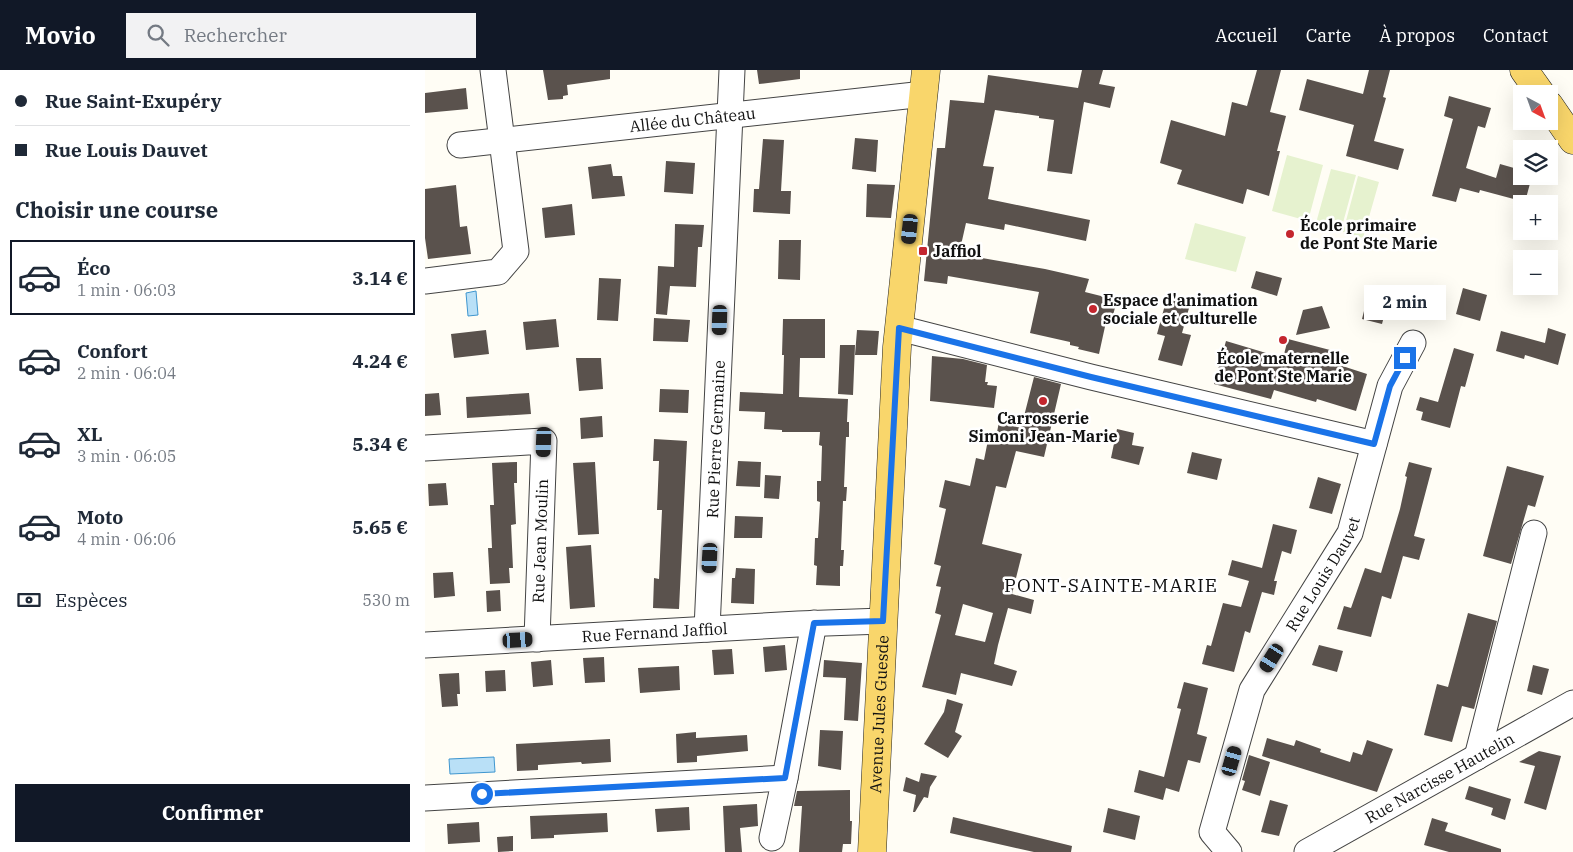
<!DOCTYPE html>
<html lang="fr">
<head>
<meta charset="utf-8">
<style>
	:root { --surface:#fff; --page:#f2f2f3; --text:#1f2937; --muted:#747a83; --line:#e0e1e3; --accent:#111827 }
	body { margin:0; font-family:"IBM Plex Serif",serif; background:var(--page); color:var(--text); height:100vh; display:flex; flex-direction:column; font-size:19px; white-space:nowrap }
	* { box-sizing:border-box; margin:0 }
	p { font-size:16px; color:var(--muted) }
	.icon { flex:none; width:28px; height:28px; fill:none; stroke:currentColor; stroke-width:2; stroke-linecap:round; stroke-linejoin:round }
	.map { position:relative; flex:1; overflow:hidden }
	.details { display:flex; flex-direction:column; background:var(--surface); width:425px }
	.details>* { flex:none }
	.hud { display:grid; align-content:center; height:110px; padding:0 15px; background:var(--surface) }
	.needle { width:32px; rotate:139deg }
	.tools { position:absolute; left:1088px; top:15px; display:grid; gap:10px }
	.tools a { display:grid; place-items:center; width:45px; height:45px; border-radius:0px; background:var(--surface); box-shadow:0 5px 20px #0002; font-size:25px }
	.end { position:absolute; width:22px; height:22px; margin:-11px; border:6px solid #1a73e8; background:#fff; box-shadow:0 0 0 2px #fff }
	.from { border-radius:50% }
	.bubble { position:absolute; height:35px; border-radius:0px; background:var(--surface); box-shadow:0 5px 20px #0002; font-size:16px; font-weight:700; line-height:35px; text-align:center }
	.car { position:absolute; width:15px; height:30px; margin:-15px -8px; border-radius:6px; box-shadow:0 0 4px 1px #0007; background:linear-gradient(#222 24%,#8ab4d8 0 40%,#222 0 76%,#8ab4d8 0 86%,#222 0) }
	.hud b { display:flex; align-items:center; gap:18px; height:48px; font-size:19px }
	.hud b+b { border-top:1px solid var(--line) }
	.hud i { width:12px; height:12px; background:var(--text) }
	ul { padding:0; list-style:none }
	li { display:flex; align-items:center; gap:15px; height:75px; margin:0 10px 8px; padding:0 5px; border:2px solid transparent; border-radius:0px }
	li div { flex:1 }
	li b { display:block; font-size:19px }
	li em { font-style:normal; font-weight:700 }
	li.current { border-color:var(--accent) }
	li>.icon { width:45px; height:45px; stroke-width:1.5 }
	h2 { padding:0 15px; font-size:22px; line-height:60px }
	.pay { display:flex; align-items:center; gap:12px; height:55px; padding:0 15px; font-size:19px }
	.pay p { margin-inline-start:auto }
	.button { display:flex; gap:10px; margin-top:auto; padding:10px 15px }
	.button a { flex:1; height:58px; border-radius:0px; background:var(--accent); color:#fff; font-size:20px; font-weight:700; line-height:58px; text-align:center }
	header { display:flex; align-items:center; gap:30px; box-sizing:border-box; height:70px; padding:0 25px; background:var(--accent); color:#fff }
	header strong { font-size:24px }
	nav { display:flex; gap:28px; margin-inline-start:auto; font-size:18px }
	.search { width:350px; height:45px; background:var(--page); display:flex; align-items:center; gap:12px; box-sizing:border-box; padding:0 18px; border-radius:0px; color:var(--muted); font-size:19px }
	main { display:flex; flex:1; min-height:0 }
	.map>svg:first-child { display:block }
</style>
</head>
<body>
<header>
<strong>Movio</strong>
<div class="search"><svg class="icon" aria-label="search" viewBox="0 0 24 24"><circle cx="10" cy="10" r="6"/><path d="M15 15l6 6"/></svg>Rechercher</div>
<nav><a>Accueil</a><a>Carte</a><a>À propos</a><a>Contact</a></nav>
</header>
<main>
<section class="details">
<div class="hud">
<b><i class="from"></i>Rue Saint-Exupéry</b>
<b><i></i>Rue Louis Dauvet</b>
</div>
<h2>Choisir une course</h2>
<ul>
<li class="current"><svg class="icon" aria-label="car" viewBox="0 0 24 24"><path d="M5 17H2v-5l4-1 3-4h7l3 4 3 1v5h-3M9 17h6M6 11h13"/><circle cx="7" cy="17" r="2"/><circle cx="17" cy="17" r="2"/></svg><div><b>Éco</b><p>1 min · 06:03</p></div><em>3.14 €</em></li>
<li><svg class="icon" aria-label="car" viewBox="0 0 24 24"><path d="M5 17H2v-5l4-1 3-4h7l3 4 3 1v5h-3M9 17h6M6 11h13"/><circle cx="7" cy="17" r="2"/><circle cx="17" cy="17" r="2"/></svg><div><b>Confort</b><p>2 min · 06:04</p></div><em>4.24 €</em></li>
<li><svg class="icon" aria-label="car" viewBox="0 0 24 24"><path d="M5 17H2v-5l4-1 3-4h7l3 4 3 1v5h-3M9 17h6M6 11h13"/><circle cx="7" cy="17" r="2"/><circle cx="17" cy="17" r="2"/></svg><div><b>XL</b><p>3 min · 06:05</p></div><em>5.34 €</em></li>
<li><svg class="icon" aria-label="car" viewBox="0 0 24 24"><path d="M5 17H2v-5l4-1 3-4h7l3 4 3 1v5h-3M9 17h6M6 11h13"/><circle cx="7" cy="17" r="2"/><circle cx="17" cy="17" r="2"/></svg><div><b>Moto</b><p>4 min · 06:06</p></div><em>5.65 €</em></li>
</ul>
<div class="pay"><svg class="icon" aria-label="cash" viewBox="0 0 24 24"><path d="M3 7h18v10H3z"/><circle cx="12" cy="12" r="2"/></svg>Espèces<p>530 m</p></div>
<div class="button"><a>Confirmer</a></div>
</section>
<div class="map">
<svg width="1148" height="782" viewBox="0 0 1148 782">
	<rect width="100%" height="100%" fill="#fffdf5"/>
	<path fill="#e6f2cf" d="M 862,85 L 898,95 L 883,151 L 847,141 Z
		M 906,99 L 931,105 L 916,160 L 891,153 Z
		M 933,106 L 954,112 L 938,168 L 918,162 Z
		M 770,153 L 821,167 L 811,202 L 760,189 Z"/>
	<path fill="#b9e0f7" stroke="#3f96cf" d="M 51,221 L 53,245 L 43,246 L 41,223 Z
		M 69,687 L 70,702 L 25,704 L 24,689 Z"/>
	<path fill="#5a524d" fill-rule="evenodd" d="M 118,0 L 185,0 L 185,9 L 142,15 L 143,25 L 138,26 L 138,29 L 123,30 Z
		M 332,0 L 375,0 L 375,9 L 334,14 Z
		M 657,0 L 678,0 L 674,14 L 690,17 L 685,38 L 659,32 L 647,104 L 622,101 L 629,50 L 614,48 L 614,46 L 570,40 L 558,96 L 569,97 L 563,129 L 665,150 L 661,171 L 580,154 L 579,160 L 541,153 L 534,184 L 620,199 L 664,209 L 660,222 L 692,230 L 686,253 L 681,252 L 674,284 L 653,279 L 654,277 L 645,275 L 645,272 L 605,263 L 614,222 L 523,206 L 522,214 L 499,211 L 512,78 L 520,78 L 525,30 L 559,33 L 563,5 L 653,18 Z
		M 832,0 L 856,0 L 845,42 L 861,46 L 852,81 L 855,81 L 844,126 L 822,119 L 818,134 L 752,114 L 757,100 L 735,93 L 746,50 L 800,66 L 807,32 L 822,36 Z
		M 944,0 L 965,0 L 958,27 L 961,28 L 949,71 L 979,79 L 973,100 L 921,86 L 929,55 L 874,40 L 882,9 L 938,24 Z
		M 41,18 L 43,39 L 0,43 L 0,23 Z
		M 1024,26 L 1066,38 L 1060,58 L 1053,56 L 1041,98 L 1071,108 L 1075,94 L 1096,100 L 1096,106 L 1107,106 L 1100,132 L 1055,120 L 1054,123 L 1035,118 L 1031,132 L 1007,126 L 1028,49 L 1019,46 Z
		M 430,68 L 453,70 L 451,102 L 427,99 Z
		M 338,69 L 359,70 L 356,121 L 366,121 L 365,144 L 328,142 L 329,119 L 334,119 Z
		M 241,91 L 270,93 L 268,124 L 239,122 Z
		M 186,94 L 188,106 L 197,106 L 200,126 L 167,129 L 163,97 Z
		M 442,114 L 470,115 L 466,148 L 441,147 Z
		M 31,115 L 35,157 L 42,156 L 46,184 L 3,189 L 0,168 L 0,119 Z
		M 147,134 L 150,165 L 120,168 L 117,138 Z
		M 250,154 L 279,155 L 277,177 L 273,177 L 271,217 L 245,216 L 242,245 L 231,244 L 233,196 L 249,197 Z
		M 354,170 L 376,170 L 375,210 L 353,209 Z
		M 831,201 L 857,208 L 852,226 L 826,218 Z
		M 174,208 L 196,209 L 193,251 L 172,250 Z
		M 945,217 L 965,223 L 957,254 L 937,249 Z
		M 1038,218 L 1062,225 L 1055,251 L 1031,244 Z
		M 743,224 L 766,231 L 757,263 L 766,265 L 757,296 L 733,290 L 740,266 L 732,264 Z
		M 897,236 L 905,258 L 871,265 L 878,240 Z
		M 229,248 L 265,250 L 263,272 L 228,271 Z
		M 131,249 L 134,277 L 101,280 L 98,252 Z
		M 358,249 L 400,249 L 400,288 L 375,288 L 374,327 L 423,329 L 422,352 L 424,352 L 424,367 L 421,367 L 419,417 L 422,417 L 421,431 L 418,431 L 416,480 L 419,480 L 418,496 L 415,496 L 415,516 L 391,515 L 392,496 L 389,495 L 390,468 L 393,468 L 395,432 L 392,431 L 392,411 L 396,411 L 397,376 L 394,375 L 395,362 L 357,362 L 357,360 L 339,359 L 340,342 L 314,341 L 315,322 L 358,324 L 359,285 L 357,285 Z
		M 1123,258 L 1141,264 L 1133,295 L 1100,285 L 1099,289 L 1071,281 L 1076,261 L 1120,273 Z
		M 61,260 L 64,284 L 29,288 L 26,264 Z
		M 432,260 L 454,261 L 452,285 L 430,285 Z
		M 863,269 L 905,280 L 902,291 L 942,304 L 931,341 L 892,329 L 891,332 L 849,320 L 846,329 L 789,314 L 801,271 L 858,288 Z
		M 415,275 L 430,275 L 428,325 L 413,324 Z
		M 1029,278 L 1049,284 L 1040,317 L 1036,316 L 1025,358 L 996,350 L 998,342 L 991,340 L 995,327 L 1013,332 Z
		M 507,286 L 538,289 L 562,295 L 560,312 L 563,312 L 562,315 L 572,316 L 569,338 L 505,331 Z
		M 151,288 L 176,288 L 178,319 L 154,321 Z
		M 609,307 L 636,314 L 619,387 L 591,381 L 581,418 L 571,416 L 557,474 L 597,484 L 587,524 L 609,530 L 606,544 L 583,538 L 573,575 L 569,594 L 592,601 L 587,616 L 536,603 L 531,625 L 497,617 L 516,545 L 510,543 L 516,517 L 511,516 L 516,496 L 509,494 L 521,439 L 514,437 L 520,410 L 545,416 L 551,388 L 559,390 L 564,365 L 571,367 L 574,352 L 596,358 ZM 538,534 L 568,543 L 560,572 L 530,565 Z
		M 235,319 L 264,320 L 263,343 L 234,342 Z
		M 14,323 L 16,345 L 0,346 L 0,324 Z
		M 104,323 L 106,344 L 42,348 L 41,327 Z
		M 177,346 L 178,367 L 156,369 L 155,348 Z
		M 692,359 L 709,363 L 707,375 L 719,377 L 714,395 L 686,388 Z
		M 229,369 L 262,371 L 254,539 L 228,538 L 229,508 L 234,509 L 237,440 L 232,440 L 234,391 L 228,391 Z
		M 767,382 L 797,389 L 792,410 L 762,403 Z
		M 313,391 L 336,392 L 335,417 L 311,416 Z
		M 92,392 L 92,413 L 89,413 L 91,454 L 86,455 L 88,498 L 84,498 L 85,513 L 65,514 L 63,478 L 67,478 L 65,435 L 69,435 L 67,393 Z
		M 170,392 L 174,464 L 153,465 L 148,393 Z
		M 984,392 L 1007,398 L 989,466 L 1000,469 L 994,490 L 978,486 L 966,529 L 957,526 L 946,567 L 912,559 L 919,536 L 926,538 L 940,498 L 956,503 L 975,439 L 982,407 L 980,406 Z
		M 1082,396 L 1119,406 L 1110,437 L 1103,435 L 1086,494 L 1058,486 Z
		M 340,405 L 356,406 L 354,429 L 339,428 Z
		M 893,407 L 916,414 L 907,444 L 884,438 Z
		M 21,413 L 23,435 L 4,436 L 3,414 Z
		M 310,446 L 338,447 L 337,468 L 309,468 Z
		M 848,454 L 872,460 L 866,484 L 857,481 L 849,511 L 852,511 L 849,525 L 837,522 L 825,563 L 820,561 L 809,602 L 777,594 L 782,575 L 786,576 L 798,533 L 816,537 L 824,511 L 803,505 L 807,490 L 837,498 Z
		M 166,475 L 170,537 L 145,539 L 141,477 Z
		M 311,498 L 330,499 L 329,534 L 306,533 L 307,508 L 310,508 Z
		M 28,502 L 30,526 L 9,528 L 8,503 Z
		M 75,520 L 76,541 L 62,542 L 61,521 Z
		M 1043,543 L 1072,551 L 1049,639 L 1037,636 L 1027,672 L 999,665 L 1012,614 L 1023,617 Z
		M 360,575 L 362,600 L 340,602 L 338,577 Z
		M 894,575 L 918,581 L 912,602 L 887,595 Z
		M 307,579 L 309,604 L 289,605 L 287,580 Z
		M 179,587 L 180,612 L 160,613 L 158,588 Z
		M 126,590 L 128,615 L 108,617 L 106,592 Z
		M 399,590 L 437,593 L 433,651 L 419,650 L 421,608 L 398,607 Z
		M 1108,595 L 1124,599 L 1117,625 L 1102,621 Z
		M 254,596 L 255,620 L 215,623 L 213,598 Z
		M 80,600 L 81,621 L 61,622 L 60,601 Z
		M 34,603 L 35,624 L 32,624 L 33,636 L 17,637 L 14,604 Z
		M 759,612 L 783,618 L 772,664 L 782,667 L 775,693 L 763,690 L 754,722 L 741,718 L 738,730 L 709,722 L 714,700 L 739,707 L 756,639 L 752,638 Z
		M 522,629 L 538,634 L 530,662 L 537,666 L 523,688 L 499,674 L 519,642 Z
		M 395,660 L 418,661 L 416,700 L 393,696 Z
		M 271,662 L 271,668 L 322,665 L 323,681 L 272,686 L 272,692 L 252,693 L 251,664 Z
		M 842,668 L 869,676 L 871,670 L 896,679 L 895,682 L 925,692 L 928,682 L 937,685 L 942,670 L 968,679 L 952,722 L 837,686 Z
		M 185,669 L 186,692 L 157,694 L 156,692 L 113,695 L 113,700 L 92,701 L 91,674 Z
		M 1114,681 L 1136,686 L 1121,740 L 1099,733 L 1110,696 L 1094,692 Z
		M 824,685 L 845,692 L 835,726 L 817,720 L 820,711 L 817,710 Z
		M 496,703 L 512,706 L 505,717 L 503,728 L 499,727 L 490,742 L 488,742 L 491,725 L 478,721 L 481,707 L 494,712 Z
		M 1044,716 L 1086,729 L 1080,750 L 1066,745 L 1068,738 L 1040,729 Z
		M 425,720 L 425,751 L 427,751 L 426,774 L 418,774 L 417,782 L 374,782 L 377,736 L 369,736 L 372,721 Z
		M 845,730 L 863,735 L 854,766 L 836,762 Z
		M 332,734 L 333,756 L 315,758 L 317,782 L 300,782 L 298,736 Z
		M 264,737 L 265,760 L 232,762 L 230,739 Z
		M 683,738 L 715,746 L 710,770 L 678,762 Z
		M 182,743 L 183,762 L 129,765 L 129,768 L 106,769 L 105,746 Z
		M 528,747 L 647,776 L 646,782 L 609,782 L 525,763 Z
		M 1007,748 L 1023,753 L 1020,761 L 1076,779 L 1076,782 L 1024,782 L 999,775 Z
		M 54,752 L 55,772 L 23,774 L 22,754 Z
		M 88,766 L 88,781 L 73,782 L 72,767 Z"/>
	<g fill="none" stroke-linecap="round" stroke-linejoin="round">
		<defs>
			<g id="minor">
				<path id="s1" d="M 35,75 L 499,24"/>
				<path d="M 0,211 L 73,202 L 91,181 L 68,0"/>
				<path d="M 474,258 L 666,307 L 949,374"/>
				<path d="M 0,378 L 119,371 L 112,569"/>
				<path id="s2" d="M 282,559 L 307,0"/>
				<path id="s3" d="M 0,575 L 373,554 L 458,551"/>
				<path d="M 1052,687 L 1109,463"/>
				<path d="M 0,728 L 360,708"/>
				<path d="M 347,768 L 360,708 L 389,553"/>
				<path id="s4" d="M 804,782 L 787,762 L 827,620 L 925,463 L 965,316 L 988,273"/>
				<path id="s5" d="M 882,782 L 1148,633"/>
			</g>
			<g id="major">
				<path d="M 1099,0 L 1116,24"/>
				<path d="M 1124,35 L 1148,70"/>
				<path id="s6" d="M 447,782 L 472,277 L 501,0"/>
			</g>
		</defs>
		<use href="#minor" stroke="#444" stroke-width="27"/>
		<use href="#major" stroke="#222" stroke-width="29"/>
		<use href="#minor" stroke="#fff" stroke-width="25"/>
		<use href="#major" stroke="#f9d66b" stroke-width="28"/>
	</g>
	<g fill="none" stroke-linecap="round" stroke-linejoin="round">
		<path stroke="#1a73e8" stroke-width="6" d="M 57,724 L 360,708 L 389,553 L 458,551 L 474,258 L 666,307 L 949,374 L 965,316 L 980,288"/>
	</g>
	<g fill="#c4262e" stroke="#fff" stroke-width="2">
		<circle cx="865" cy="164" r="5"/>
		<rect x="493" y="176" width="10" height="10" rx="2.5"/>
		<circle cx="668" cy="239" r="5"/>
		<circle cx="858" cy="270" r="5"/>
		<circle cx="618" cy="331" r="5"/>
	</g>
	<g text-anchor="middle" stroke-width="5" stroke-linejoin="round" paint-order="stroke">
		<g font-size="16" fill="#111" stroke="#fff">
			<text dy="6" stroke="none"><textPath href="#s1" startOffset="234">Allée du Château</textPath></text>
			<text dy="6" stroke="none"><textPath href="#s2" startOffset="190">Rue Pierre Germaine</textPath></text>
			<text transform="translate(115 471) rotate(-88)" y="6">Rue Jean Moulin</text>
			<text dy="6" stroke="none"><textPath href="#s4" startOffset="310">Rue Louis Dauvet</textPath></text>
			<text dy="6" stroke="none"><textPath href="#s3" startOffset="230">Rue Fernand Jaffiol</textPath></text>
			<text dy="6" stroke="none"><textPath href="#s6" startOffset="138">Avenue Jules Guesde</textPath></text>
			<text dy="6" stroke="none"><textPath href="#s5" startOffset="152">Rue Narcisse Hautelin</textPath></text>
		</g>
		<g font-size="16" font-weight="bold" fill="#111" stroke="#fff" text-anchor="start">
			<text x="875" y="161">École primaire<tspan x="875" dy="18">de Pont Ste Marie</tspan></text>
			<text x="508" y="187">Jaffiol</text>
			<text x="678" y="236">Espace d'animation<tspan x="678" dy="18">sociale et culturelle</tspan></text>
			<text x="858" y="294" text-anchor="middle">École maternelle<tspan x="858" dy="18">de Pont Ste Marie</tspan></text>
			<text x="618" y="354" text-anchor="middle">Carrosserie<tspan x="618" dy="18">Simoni Jean-Marie</tspan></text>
		</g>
		<g font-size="19" letter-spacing="1" fill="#111" stroke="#fff">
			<text x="686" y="522">PONT-SAINTE-MARIE</text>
		</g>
	</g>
</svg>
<div class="tools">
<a><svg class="needle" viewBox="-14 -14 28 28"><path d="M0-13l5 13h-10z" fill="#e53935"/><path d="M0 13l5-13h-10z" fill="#747a83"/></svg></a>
<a><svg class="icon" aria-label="layers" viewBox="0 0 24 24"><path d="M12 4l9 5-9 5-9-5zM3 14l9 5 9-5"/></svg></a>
<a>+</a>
<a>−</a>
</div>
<i class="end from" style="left:57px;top:724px"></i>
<i class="end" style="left:980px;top:288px"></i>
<div class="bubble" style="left:939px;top:215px;width:82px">2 min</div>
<i class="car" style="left:485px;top:159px;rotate:186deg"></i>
<i class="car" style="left:295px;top:250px;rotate:182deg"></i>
<i class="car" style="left:119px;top:372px;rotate:182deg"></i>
<i class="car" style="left:285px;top:488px;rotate:183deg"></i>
<i class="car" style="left:93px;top:570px;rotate:87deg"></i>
<i class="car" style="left:847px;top:588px;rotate:212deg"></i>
<i class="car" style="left:807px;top:691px;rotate:16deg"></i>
</div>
</main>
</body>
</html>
